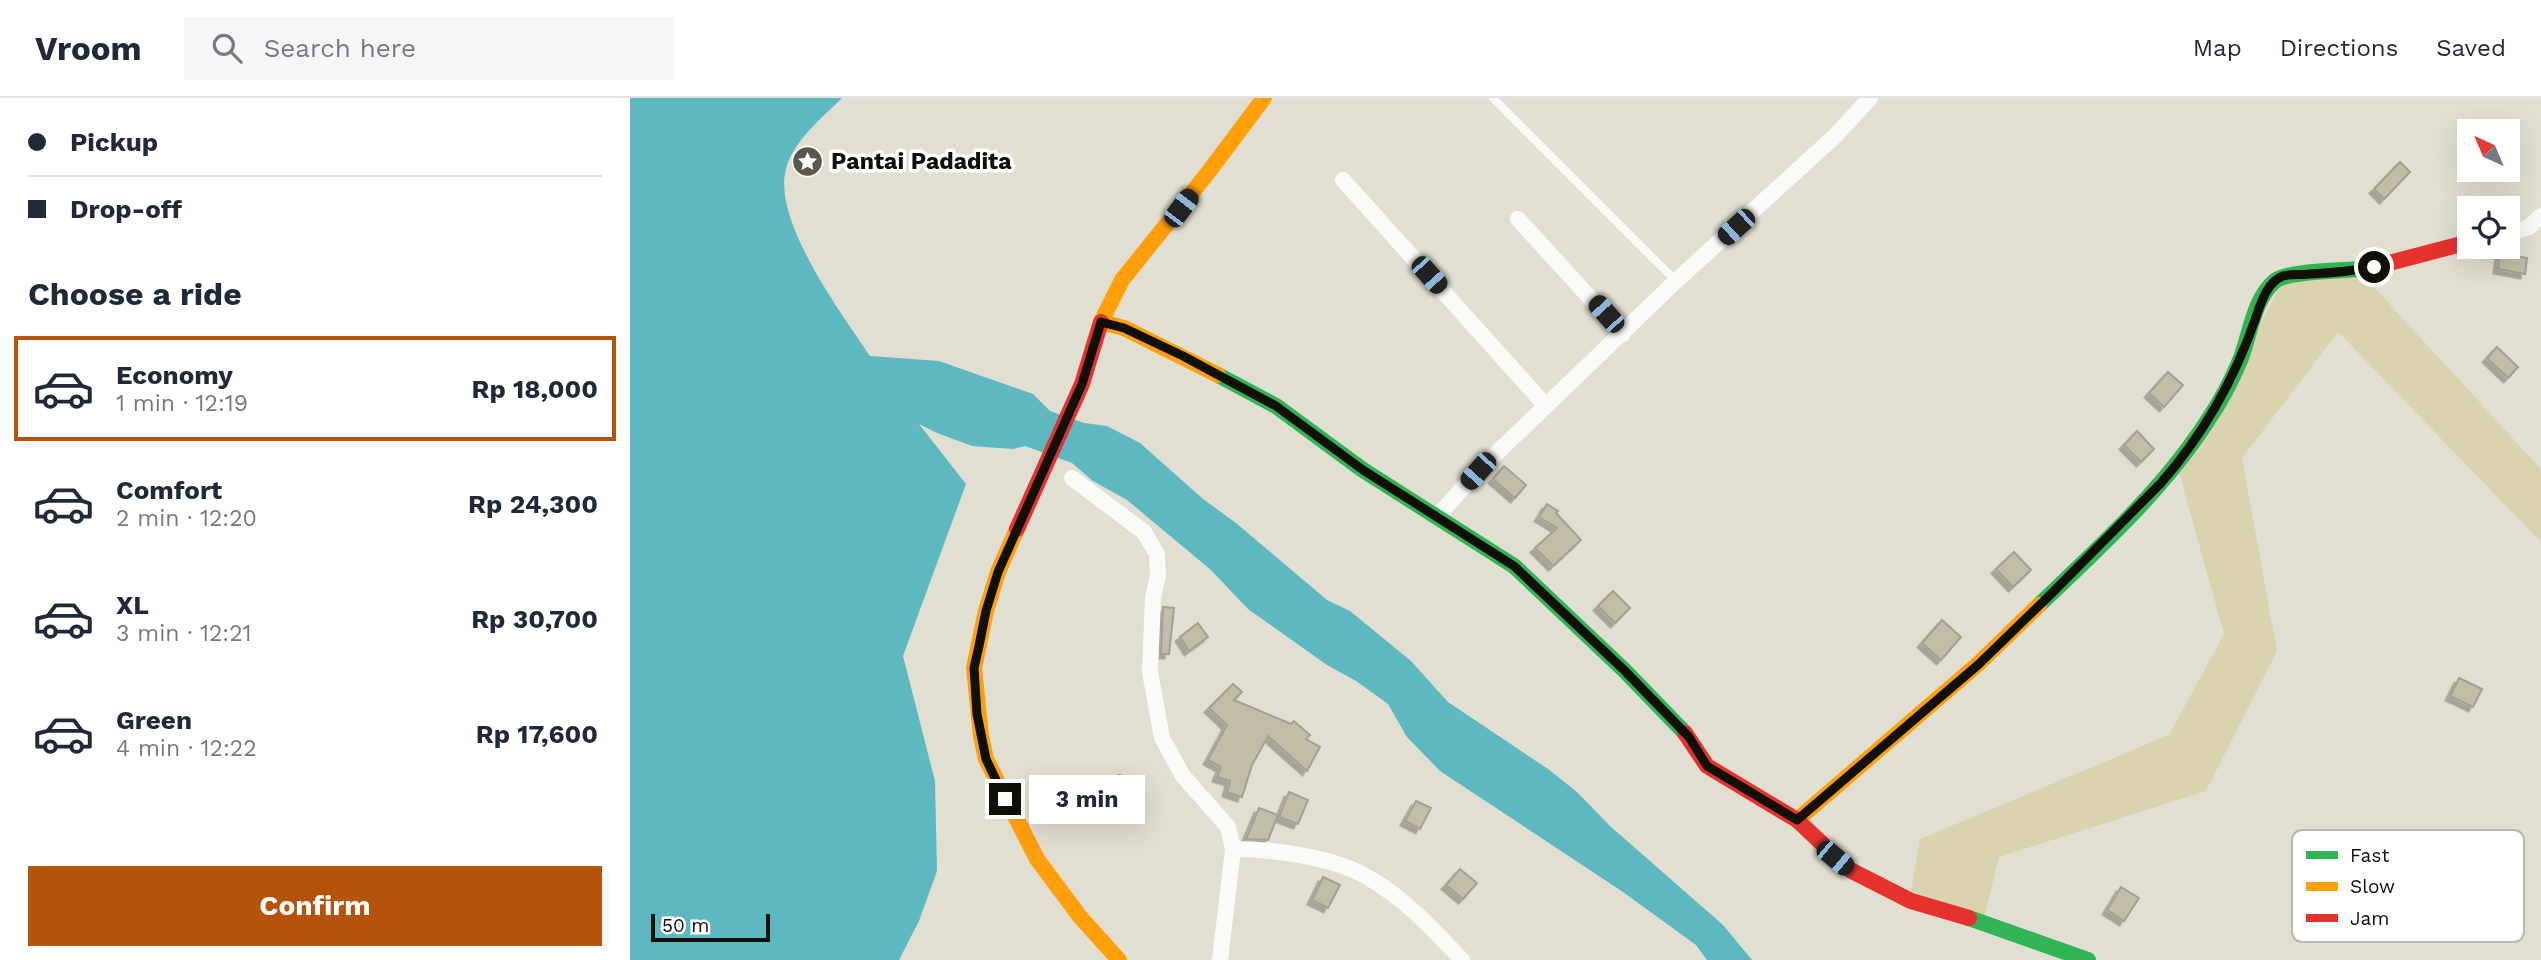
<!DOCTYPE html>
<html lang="en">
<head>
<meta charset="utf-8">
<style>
	:root { --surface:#fff; --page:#f6f6f7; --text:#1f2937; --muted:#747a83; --line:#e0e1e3; --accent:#b45309 }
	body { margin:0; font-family:"Work Sans",sans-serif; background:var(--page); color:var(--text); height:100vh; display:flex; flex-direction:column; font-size:26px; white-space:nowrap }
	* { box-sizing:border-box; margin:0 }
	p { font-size:23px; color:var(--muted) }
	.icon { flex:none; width:38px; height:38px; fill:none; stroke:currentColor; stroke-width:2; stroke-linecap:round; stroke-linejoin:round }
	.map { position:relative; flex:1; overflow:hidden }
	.panel { display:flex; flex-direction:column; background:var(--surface); width:630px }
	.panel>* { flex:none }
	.banner { display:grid; align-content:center; height:154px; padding:0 28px; background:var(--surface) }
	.needle { width:46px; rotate:316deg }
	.controls { position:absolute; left:1827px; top:21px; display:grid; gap:14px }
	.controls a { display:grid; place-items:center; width:63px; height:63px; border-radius:0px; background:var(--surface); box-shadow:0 7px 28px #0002; font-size:35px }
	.scale { position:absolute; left:21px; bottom:18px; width:119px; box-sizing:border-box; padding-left:7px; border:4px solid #111007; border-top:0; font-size:19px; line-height:24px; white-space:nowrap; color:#111007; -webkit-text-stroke:5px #fff; paint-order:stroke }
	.end { position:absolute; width:32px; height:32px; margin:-16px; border:9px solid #111007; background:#fff; box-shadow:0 0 0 4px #fff }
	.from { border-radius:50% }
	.bubble { position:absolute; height:49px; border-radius:0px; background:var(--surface); box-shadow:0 7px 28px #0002; font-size:23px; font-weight:700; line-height:49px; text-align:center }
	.car { position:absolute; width:21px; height:42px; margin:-21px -10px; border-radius:9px; box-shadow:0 0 5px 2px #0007; background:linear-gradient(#222 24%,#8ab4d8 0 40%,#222 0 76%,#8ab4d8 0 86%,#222 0) }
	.banner b { display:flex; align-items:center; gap:24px; height:66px; font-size:26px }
	.banner b+b { border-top:2px solid var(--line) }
	.banner i { width:18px; height:18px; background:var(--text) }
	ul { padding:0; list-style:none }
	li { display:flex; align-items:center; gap:21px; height:105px; margin:0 14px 10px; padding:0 14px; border:4px solid transparent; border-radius:0px }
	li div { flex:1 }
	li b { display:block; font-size:26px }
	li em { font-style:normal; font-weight:700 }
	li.current { border-color:var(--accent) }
	li>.icon { width:63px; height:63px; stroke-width:1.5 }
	h2 { padding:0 28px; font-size:32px; line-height:84px }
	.primary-button { display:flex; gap:14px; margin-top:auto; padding:14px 28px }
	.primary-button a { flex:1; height:80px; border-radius:0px; background:var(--accent); color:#fff; font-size:28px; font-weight:700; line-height:80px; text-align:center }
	header { display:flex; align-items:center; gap:42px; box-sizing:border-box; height:98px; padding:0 35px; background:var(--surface); border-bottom:2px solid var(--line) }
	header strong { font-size:33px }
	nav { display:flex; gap:38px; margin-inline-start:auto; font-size:24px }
	.search { width:490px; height:63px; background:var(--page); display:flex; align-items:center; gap:18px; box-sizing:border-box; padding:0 24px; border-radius:0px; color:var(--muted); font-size:26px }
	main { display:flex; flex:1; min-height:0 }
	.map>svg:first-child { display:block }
</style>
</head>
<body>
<header>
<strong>Vroom</strong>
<div class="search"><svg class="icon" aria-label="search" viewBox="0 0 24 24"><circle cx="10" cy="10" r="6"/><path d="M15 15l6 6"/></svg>Search here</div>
<nav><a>Map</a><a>Directions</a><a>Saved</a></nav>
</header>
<main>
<section class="panel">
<div class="banner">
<b><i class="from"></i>Pickup</b>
<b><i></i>Drop-off</b>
</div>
<h2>Choose a ride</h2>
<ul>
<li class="current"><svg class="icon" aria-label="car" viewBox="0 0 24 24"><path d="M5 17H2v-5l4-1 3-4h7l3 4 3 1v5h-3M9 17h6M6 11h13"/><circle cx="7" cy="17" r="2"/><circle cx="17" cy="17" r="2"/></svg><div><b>Economy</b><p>1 min · 12:19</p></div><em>Rp 18,000</em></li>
<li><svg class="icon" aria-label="car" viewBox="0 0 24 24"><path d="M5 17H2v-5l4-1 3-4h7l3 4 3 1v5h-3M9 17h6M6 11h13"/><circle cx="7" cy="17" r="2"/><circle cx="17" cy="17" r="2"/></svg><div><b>Comfort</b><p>2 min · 12:20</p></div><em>Rp 24,300</em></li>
<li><svg class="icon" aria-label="car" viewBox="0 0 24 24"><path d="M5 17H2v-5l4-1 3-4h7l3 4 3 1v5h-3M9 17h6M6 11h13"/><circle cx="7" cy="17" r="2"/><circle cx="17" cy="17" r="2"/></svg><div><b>XL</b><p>3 min · 12:21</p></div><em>Rp 30,700</em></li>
<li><svg class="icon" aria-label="car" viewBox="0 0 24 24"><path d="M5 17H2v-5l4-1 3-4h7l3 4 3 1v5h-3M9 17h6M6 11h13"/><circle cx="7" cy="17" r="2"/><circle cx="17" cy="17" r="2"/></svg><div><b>Green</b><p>4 min · 12:22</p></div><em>Rp 17,600</em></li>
</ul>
<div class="primary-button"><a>Confirm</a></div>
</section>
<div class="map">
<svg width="1911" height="862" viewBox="0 0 1911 862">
	<defs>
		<filter id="shadow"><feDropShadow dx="-4.5" dy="4.5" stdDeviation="0" flood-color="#0004"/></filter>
	</defs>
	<rect width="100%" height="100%" fill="#e1dfd1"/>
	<path fill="#d9d3b0" d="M 1731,175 L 1911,371 L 1911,444 L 1708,234 L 1612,360 L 1647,553 L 1576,693 L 1369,759 L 1354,820 L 1280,800 L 1290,741 L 1539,637 L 1594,536 L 1547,367 L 1622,242 L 1651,187 Z"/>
	<path fill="#5db8c2" d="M 0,0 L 212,0 C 192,20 163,43 156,71 C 142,123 212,216 240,258 L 309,263 L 403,296 L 420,313 L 454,325 L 477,328 L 510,345 L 573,401 L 606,425 L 697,502 L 720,513 L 781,563 L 818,604 L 918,671 L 947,694 L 980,728 L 1093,827 L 1122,862 L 1077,862 L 1066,847 L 993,794 L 810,673 L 777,639 L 758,606 L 726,583 L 697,567 L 618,511 L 581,472 L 497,402 L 463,383 L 442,365 L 395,348 L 383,351 L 342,348 L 307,335 L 289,326 L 336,386 L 273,558 L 305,683 L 307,773 L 289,823 L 269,862 L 0,862 Z"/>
	<path fill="#c1bda6" stroke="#a2a096" stroke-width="2" filter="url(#shadow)" d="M 1770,64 L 1780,74 L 1754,101 L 1744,91 Z
		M 1870,155 L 1897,160 L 1895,176 L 1868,171 Z
		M 1867,249 L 1888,269 L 1878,280 L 1857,260 Z
		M 1538,274 L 1553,287 L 1534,309 L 1519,295 Z
		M 1507,333 L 1524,351 L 1511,364 L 1494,347 Z
		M 874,368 L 896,387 L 885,400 L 863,381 Z
		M 917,406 L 928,413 L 926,415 L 951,442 L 923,468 L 905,450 L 927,430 L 909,419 Z
		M 1384,454 L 1401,472 L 1383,489 L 1366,471 Z
		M 983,493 L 1000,510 L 985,525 L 968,508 Z
		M 533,509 L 544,510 L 539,556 L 531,556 Z
		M 1312,522 L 1331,539 L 1311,562 L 1292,545 Z
		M 568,525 L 578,539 L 559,553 L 550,539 Z
		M 1829,580 L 1852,591 L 1843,609 L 1820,598 Z
		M 603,586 L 612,594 L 604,602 L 661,626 L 664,623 L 680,637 L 676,641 L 690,649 L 677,673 L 638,638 L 622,667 L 612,699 L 597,694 L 600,683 L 587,679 L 591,669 L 578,662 L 597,627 L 579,610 Z
		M 489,677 L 502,680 L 498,698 L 485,695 Z
		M 659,694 L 678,702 L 668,726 L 649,719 Z
		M 786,703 L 801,710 L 790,731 L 775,723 Z
		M 629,710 L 648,717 L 638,742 L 616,741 Z
		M 830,771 L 847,785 L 833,801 L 816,787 Z
		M 693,779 L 710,787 L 698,810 L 682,802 Z
		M 1491,789 L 1509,800 L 1494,823 L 1477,812 Z"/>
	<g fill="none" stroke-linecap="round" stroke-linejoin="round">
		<path stroke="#fafaf8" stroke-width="8" d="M 863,0 L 1046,183"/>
		<path stroke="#fafaf8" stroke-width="16" d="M 713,82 L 916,308
			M 888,121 L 993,236
			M 1878,136 L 1899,129 L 1911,118
			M 442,380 L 514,434 L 527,456 L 528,477 L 523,500 L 520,574 L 532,640 L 553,678 L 598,729 L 603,751 L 590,862
			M 808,418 L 848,373 L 1046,183 L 1205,38 L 1240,0
			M 603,751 C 642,751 705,759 739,780 C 774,800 804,832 832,862"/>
		<path stroke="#30b455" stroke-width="16" d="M 588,277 L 646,308 L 733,372 L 884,468 L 994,572 L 1055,635
			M 1409,507 C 1469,450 1533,392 1578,322 C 1591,303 1602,282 1611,260 C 1620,236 1624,200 1645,183 C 1659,172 1718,173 1740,170
			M 1339,820 L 1458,862"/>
		<path stroke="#ff9f0a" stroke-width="16" d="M 588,277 L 494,230 L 471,224 L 492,182 L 577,76 L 634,0
			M 387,431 L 368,474 L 356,513 L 344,570 L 351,638 L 356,661 L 407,761 L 451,820 L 489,862
			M 1167,722 L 1348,566 L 1409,507"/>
		<path stroke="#e5322d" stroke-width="16" d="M 1740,170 L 1839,144
			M 387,431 L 452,286 L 471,224
			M 1055,635 L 1077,668 L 1167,722 L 1220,772 L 1281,803 L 1339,820"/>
	</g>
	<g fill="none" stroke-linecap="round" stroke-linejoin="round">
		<path stroke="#111007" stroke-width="9" d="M 375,701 L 356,661 L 347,616 L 344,570 L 349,548 L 356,513 L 368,474 L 452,286 L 471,224 L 494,230 L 553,258 L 646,308 L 733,372 L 884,468 L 994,572 L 1059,639 L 1077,668 L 1167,722 L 1349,566 L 1421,496 L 1531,385 C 1573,337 1604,282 1625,222 C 1630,208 1636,184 1653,178 C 1660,176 1672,177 1680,176 C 1701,175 1723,173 1744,169"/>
	</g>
	<defs>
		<symbol id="sight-disc" viewBox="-11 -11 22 22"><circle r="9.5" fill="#5a584e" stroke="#fff"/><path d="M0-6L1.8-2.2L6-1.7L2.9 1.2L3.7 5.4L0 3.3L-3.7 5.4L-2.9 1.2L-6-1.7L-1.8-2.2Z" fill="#fff"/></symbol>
	</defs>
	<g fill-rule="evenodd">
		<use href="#sight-disc" x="160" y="46" width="35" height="35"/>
	</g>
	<g text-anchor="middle" stroke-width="7" stroke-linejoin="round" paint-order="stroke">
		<g font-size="23" font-weight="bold" fill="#111007" stroke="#fff" text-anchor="start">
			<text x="201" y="71">Pantai Padadita</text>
		</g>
	</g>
	<rect x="1662" y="732" width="232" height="112" rx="10" fill="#fff" stroke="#b8b7b5" stroke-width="2"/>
	<rect x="1676" y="753" width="32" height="8" fill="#30b455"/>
	<rect x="1676" y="784" width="32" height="9" fill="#ff9f0a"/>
	<rect x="1676" y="816" width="32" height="8" fill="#e5322d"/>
	<g font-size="19" fill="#111007">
		<text x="1720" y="764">Fast</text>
		<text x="1720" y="795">Slow</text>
		<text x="1720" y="827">Jam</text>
	</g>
</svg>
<div class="controls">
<a><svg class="needle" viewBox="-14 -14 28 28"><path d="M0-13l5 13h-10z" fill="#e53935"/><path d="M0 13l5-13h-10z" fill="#747a83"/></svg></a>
<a><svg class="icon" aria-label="locate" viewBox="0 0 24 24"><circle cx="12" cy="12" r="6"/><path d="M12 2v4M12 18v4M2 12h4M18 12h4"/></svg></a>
</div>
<div class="scale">50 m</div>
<i class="end from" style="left:1744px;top:169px"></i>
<i class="end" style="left:375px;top:701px"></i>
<div class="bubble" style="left:399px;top:677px;width:116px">3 min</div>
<i class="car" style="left:551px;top:110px;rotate:37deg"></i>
<i class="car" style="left:1106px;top:129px;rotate:228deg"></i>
<i class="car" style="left:799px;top:177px;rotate:138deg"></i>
<i class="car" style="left:976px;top:216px;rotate:318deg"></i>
<i class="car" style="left:848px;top:373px;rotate:222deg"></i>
<i class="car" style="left:1205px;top:760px;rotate:130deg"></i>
</div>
</main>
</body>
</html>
